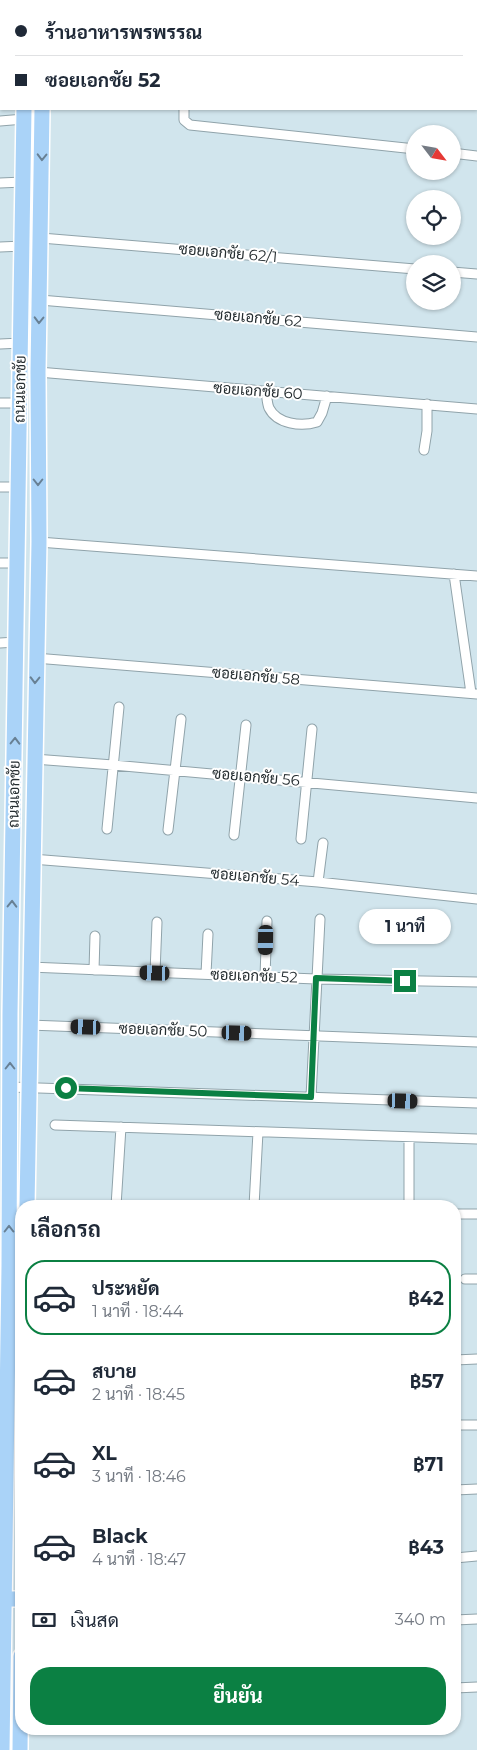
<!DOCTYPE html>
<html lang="th">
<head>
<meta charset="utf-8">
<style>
	:root { --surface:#fff; --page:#f6f6f7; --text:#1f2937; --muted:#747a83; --line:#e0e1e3; --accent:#0b8043 }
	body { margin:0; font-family:Montserrat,Sarabun,sans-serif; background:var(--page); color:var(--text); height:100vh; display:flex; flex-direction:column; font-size:19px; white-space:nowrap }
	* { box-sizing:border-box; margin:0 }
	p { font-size:16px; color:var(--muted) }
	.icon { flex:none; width:28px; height:28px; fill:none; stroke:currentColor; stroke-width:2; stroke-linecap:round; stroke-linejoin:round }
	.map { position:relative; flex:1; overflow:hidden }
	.details { position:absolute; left:15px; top:1200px; width:446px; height:535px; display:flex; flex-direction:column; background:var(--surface); border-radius:20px; box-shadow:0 1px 4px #0004 }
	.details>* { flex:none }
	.banner { position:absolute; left:0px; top:0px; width:478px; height:110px; box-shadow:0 1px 4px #0004; display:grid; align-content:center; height:110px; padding:0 15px; background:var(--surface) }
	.needle { width:32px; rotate:121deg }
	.fabs { position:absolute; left:406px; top:125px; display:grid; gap:10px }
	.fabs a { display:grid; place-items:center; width:55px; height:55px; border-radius:50%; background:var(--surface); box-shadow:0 1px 4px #0004; font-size:25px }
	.end { position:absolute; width:22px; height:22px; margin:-11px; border:6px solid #0b8043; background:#fff; box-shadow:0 0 0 2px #fff }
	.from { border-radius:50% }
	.bubble { position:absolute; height:35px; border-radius:18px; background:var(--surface); box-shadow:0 1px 4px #0004; font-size:16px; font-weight:700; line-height:35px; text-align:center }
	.car { position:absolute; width:15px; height:30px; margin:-15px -8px; border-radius:6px; box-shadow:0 0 4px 1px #0007; background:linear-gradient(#222 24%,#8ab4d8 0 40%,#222 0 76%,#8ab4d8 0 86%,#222 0) }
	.banner b { display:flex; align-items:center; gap:18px; height:48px; font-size:19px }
	.banner b+b { border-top:1px solid var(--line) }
	.banner i { width:12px; height:12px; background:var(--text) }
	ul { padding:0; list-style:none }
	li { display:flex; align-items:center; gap:15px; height:75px; margin:0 10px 8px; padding:0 5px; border:2px solid transparent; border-radius:20px }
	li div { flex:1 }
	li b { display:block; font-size:19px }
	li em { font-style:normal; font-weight:700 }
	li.current { border-color:var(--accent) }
	li>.icon { width:45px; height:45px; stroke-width:1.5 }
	h2 { padding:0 15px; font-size:22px; line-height:60px }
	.pay { display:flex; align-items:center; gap:12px; height:55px; padding:0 15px; font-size:19px }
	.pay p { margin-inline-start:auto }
	.primary-button { display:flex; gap:10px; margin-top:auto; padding:10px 15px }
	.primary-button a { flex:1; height:58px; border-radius:20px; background:var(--accent); color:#fff; font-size:20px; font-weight:700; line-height:58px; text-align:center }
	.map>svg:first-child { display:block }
</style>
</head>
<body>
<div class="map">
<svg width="477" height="1750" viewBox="0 0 477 1750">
	<rect width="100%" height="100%" fill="#d1e5ed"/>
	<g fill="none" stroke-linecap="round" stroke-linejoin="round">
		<defs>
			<path id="minor" d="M 245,1 L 245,0
				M 282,1 L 282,0
				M 387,1 L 388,0
				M 0,59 L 1,59
				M 476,89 L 477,89
				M 184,109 L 184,120 L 190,125 L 415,149
				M 0,121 L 24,119
				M 452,153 L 477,156
				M 0,183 L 23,182
				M 41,238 L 415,269
				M 0,247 L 23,246
				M 452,272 L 477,274
				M 40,300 L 477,337
				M 0,344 L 21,343
				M 38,372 L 477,409
				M 266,392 C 267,397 267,403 269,408 C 277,424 301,427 317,422 L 322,413 L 327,396
				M 0,403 L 20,403
				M 424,450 L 427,431 L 427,404
				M 0,487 L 18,487
				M 39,542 L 477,576
				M 0,563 L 16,563
				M 454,574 L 471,693
				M 0,643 L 16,642
				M 35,658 L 477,694
				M 34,759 L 113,765 L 477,798
				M 107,829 L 119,707
				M 168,830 L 181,719
				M 234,835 L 246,725
				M 301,839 L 312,729
				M 32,859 L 318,882 L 477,899
				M 318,882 L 323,843
				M 30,967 L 316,979 L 477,982
				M 94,970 L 95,936
				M 155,973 L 157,922
				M 206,974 L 208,934
				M 265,976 L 267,921
				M 29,1025 L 477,1042
				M 10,1087 L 477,1103
				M 311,1097 L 320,919
				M 55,1125 L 477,1139
				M 409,1137 L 409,1206
				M 116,1206 L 121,1127
				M 254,1206 L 258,1132
				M 455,1214 L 477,1214
				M 465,1279 L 477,1279
				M 455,1360 L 477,1359
				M 455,1425 L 477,1425
				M 455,1490 L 477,1489
				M 455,1558 L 477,1556
				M 455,1620 L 477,1619
				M 455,1688 L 477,1687"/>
			<path id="primary" d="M 25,1 L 25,0
				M 43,1 L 43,0
				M 27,1206 L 39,542 L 38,372 L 42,109
				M 4,1599 L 21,1599
				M 2,1750 L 9,1267 L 10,1013 L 24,109
				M 20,1750 L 21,1656"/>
		</defs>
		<use href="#minor" stroke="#90a3aa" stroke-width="11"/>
		<use href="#primary" stroke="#fff" stroke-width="18"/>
		<use href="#minor" stroke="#fff" stroke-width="9"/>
		<use href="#primary" stroke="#aad3f8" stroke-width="15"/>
	</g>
	<defs><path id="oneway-chevron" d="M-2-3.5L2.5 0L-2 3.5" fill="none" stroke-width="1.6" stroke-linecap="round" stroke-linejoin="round" transform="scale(1.25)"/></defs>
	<g stroke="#688094">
		<use href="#oneway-chevron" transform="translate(42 157) rotate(91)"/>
		<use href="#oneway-chevron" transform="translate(39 320) rotate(91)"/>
		<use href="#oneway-chevron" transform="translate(38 482) rotate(90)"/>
		<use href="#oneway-chevron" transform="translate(35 680) rotate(91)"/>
		<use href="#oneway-chevron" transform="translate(15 741) rotate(-89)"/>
		<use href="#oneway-chevron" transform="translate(12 904) rotate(-89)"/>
		<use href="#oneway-chevron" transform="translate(10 1066) rotate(-90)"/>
		<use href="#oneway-chevron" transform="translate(9 1229) rotate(-90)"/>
	</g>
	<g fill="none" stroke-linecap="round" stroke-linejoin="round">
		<path stroke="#0b8043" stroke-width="6" d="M 66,1088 L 311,1097 L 316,978 L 405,981"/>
	</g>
	<g text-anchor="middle" stroke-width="4" stroke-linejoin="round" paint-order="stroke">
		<g font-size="15" fill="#252d30" stroke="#fff">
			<text transform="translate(228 253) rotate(5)" y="5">ซอยเอกชัย 62/1</text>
			<text transform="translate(258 318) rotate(5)" y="5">ซอยเอกชัย 62</text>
			<text transform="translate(20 389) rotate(-89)" y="5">ถนนเอกชัย</text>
			<text transform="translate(258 391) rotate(4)" y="5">ซอยเอกชัย 60</text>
			<text transform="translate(256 676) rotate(5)" y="5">ซอยเอกชัย 58</text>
			<text transform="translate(256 777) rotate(5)" y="5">ซอยเอกชัย 56</text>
			<text transform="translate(14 794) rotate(-89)" y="5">ถนนเอกชัย</text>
			<text transform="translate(255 877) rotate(5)" y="5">ซอยเอกชัย 54</text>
			<text transform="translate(254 976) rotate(2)" y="5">ซอยเอกชัย 52</text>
			<text transform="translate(163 1030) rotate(2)" y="5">ซอยเอกชัย 50</text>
		</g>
	</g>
</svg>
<div class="fabs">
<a><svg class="needle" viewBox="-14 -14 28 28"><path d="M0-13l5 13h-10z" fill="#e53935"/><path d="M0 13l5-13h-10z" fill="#747a83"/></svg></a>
<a><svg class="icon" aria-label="locate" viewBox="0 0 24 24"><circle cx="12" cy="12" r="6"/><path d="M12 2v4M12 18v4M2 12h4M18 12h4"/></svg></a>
<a><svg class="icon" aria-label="layers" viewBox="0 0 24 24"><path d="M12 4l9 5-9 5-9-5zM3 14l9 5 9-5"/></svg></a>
</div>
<i class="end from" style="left:66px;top:1088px"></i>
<i class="end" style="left:405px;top:981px"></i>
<div class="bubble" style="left:359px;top:909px;width:92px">1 นาที</div>
<i class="car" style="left:266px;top:940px;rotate:181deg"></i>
<i class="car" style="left:155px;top:973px;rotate:272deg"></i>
<i class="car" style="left:86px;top:1027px;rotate:272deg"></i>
<i class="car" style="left:237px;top:1033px;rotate:92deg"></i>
<i class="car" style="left:403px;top:1101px;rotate:92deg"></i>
<div class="banner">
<b><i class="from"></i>ร้านอาหารพรพรรณ</b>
<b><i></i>ซอยเอกชัย 52</b>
</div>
<section class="details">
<h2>เลือกรถ</h2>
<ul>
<li class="current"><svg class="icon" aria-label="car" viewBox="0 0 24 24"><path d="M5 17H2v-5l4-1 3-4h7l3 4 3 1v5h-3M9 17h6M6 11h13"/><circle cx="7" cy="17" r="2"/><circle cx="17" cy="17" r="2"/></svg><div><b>ประหยัด</b><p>1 นาที · 18:44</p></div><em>฿42</em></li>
<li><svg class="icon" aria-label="car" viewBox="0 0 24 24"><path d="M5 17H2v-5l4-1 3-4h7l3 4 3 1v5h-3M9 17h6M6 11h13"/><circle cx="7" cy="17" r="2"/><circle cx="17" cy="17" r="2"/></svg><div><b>สบาย</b><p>2 นาที · 18:45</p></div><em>฿57</em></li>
<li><svg class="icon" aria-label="car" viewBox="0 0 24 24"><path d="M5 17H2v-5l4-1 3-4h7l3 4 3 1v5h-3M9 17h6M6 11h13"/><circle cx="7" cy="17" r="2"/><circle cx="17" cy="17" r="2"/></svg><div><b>XL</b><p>3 นาที · 18:46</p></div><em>฿71</em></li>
<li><svg class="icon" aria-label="car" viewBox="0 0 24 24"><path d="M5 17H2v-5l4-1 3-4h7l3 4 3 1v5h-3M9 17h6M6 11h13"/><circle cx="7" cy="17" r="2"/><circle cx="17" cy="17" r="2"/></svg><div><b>Black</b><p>4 นาที · 18:47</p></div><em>฿43</em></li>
</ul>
<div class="pay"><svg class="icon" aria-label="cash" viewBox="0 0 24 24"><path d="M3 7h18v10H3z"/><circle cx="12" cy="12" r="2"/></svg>เงินสด<p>340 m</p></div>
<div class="primary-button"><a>ยืนยัน</a></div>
</section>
</div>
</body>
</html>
